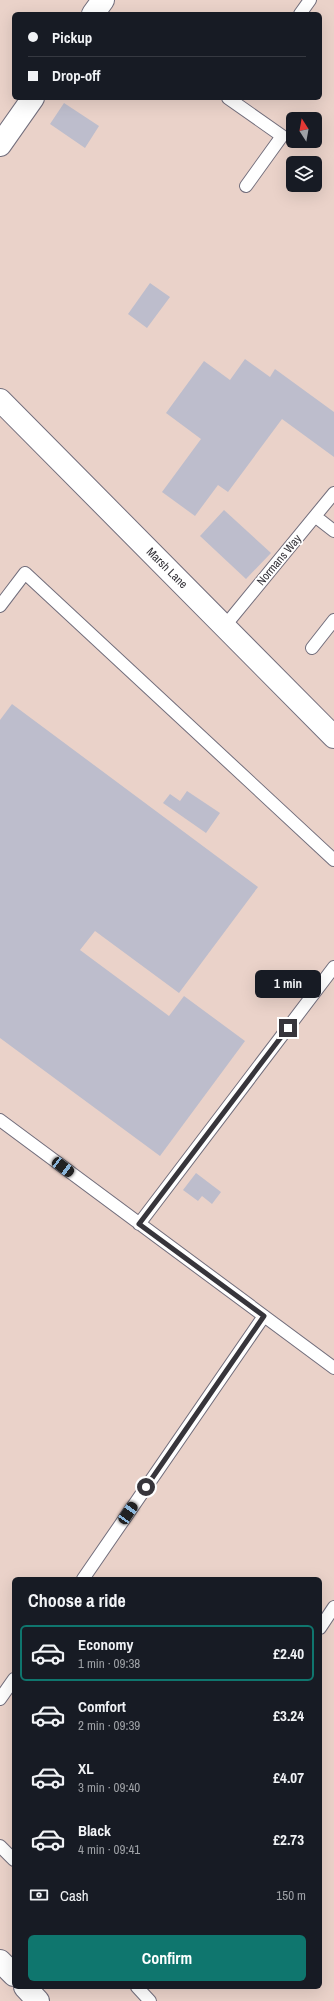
<!DOCTYPE html>
<html lang="en">
<head>
<meta charset="utf-8">
<style>
	:root { --surface:#171b24; --page:#242831; --text:#f1f3f6; --muted:#9ea1a6; --line:#363941; --accent:#0f766e }
	body { margin:0; font-family:"Archivo Narrow",sans-serif; background:var(--page); color:var(--text); height:100vh; display:flex; flex-direction:column; font-size:15px; white-space:nowrap }
	* { box-sizing:border-box; margin:0 }
	p { font-size:13px; color:var(--muted) }
	.icon { flex:none; width:22px; height:22px; fill:none; stroke:currentColor; stroke-width:2; stroke-linecap:round; stroke-linejoin:round }
	.map { position:relative; flex:1; overflow:hidden }
	.sheet { position:absolute; left:12px; top:1577px; width:310px; height:412px; display:flex; flex-direction:column; background:var(--surface); border-radius:6px; box-shadow:0 4px 16px #0002 }
	.sheet>* { flex:none }
	.top-card { position:absolute; left:12px; top:12px; width:310px; height:88px; border-radius:6px; box-shadow:0 4px 16px #0002; display:grid; align-content:center; height:88px; padding:0 16px; background:var(--surface) }
	.needle { width:26px; rotate:349deg }
	.buttons { position:absolute; left:286px; top:112px; display:grid; gap:8px }
	.buttons a { display:grid; place-items:center; width:36px; height:36px; border-radius:6px; background:var(--surface); box-shadow:0 4px 16px #0002; font-size:20px }
	.end { position:absolute; width:18px; height:18px; margin:-9px; border:5px solid #37353b; background:#fff; box-shadow:0 0 0 2px #fff }
	.from { border-radius:50% }
	.bubble { position:absolute; height:28px; border-radius:6px; background:var(--surface); box-shadow:0 4px 16px #0002; font-size:13px; font-weight:700; line-height:28px; text-align:center }
	.car { position:absolute; width:12px; height:24px; margin:-12px -6px; border-radius:5px; box-shadow:0 0 3px 1px #0007; background:linear-gradient(#222 24%,#8ab4d8 0 40%,#222 0 76%,#8ab4d8 0 86%,#222 0) }
	.top-card b { display:flex; align-items:center; gap:14px; height:38px; font-size:15px }
	.top-card b+b { border-top:1px solid var(--line) }
	.top-card i { width:10px; height:10px; background:var(--text) }
	ul { padding:0; list-style:none }
	li { display:flex; align-items:center; gap:12px; height:56px; margin:0 8px 6px; padding:0 8px; border:2px solid transparent; border-radius:6px }
	li div { flex:1 }
	li b { display:block; font-size:15px }
	li em { font-style:normal; font-weight:700 }
	li.current { border-color:var(--accent) }
	li>.icon { width:36px; height:36px; stroke-width:1.5 }
	h2 { padding:0 16px; font-size:18px; line-height:48px }
	.pay { display:flex; align-items:center; gap:10px; height:44px; padding:0 16px; font-size:15px }
	.pay p { margin-inline-start:auto }
	.action { display:flex; gap:8px; margin-top:auto; padding:8px 16px }
	.action a { flex:1; height:46px; border-radius:6px; background:var(--accent); color:#fff; font-size:16px; font-weight:700; line-height:46px; text-align:center }
	.map>svg:first-child { display:block }
</style>
</head>
<body>
<div class="map">
<svg width="334" height="2001" viewBox="0 0 334 2001">
	<rect width="100%" height="100%" fill="#e3dfee"/>
	<path fill="#ead2c9" fill-rule="evenodd" d="M 0,0 L 334,0 L 334,2001 L 0,2001 ZM 14,14 L 320,14 L 320,98 L 14,98 ZM 293,119 L 315,119 L 315,141 L 293,141 ZM 293,163 L 315,163 L 315,185 L 293,185 ZM 14,1579 L 320,1579 L 320,1987 L 14,1987 Z"/>
	<path fill="#bdbdcc" d="M 64,103 L 99,126 L 85,148 L 50,124 Z
		M 150,283 L 170,297 L 147,328 L 128,314 Z
		M 245,359 L 270,377 L 275,369 L 334,412 L 334,457 L 282,419 L 228,492 L 218,485 L 195,516 L 162,492 L 201,439 L 166,413 L 204,361 L 230,380 Z
		M 224,510 L 271,553 L 246,579 L 200,536 Z
		M 12,704 L 258,887 L 179,993 L 95,931 L 80,950 L 169,1016 L 184,996 L 245,1041 L 160,1156 L 0,1038 L 0,720 Z
		M 187,791 L 220,813 L 206,833 L 163,803 L 170,794 L 180,801 Z
		M 196,1173 L 221,1192 L 212,1204 L 202,1196 L 198,1201 L 183,1190 Z"/>
	<g fill="none" stroke-linecap="round" stroke-linejoin="round">
		<defs>
			<path id="lane" d="M 300,14 L 310,0
				M 228,98 L 282,136 L 246,186
				M 316,517 L 334,531
				M 0,606 L 25,573 L 334,860
				M 224,627 L 334,493
				M 312,648 L 334,620
				M 0,1120 L 334,1368
				M 139,1224 L 334,967
				M 83,1579 L 264,1316
				M 320,1628 L 334,1607
				M 0,1699 L 14,1679
				M 0,1846 L 14,1860
				M 137,1987 L 150,2001"/>
			<path id="street" d="M 93,14 L 103,0
				M 0,145 L 33,98
				M 0,400 L 334,737
				M 0,1961 L 14,1975
				M 25,1987 L 38,2001"/>
		</defs>
		<use href="#lane" stroke="#726e7c" stroke-width="14"/>
		<use href="#street" stroke="#726e7c" stroke-width="24"/>
		<use href="#lane" stroke="#fff" stroke-width="12"/>
		<use href="#street" stroke="#fff" stroke-width="22"/>
	</g>
	<g fill="none" stroke-linecap="round" stroke-linejoin="round">
		<path stroke="#37353b" stroke-width="5" d="M 146,1487 L 264,1316 L 139,1224 L 288,1028"/>
	</g>
	<g text-anchor="middle" stroke-width="3.5" stroke-linejoin="round" paint-order="stroke">
		<g font-size="12" fill="#37353b" stroke="#fff">
			<text transform="translate(279 560) rotate(-50)" y="4">Normans Way</text>
			<text transform="translate(167 568) rotate(45)" y="4">Marsh Lane</text>
		</g>
	</g>
</svg>
<div class="buttons">
<a><svg class="needle" viewBox="-14 -14 28 28"><path d="M0-13l5 13h-10z" fill="#e53935"/><path d="M0 13l5-13h-10z" fill="#9ea1a6"/></svg></a>
<a><svg class="icon" aria-label="layers" viewBox="0 0 24 24"><path d="M12 4l9 5-9 5-9-5zM3 14l9 5 9-5"/></svg></a>
</div>
<i class="end from" style="left:146px;top:1487px"></i>
<i class="end" style="left:288px;top:1028px"></i>
<div class="bubble" style="left:255px;top:970px;width:66px">1 min</div>
<i class="car" style="left:63px;top:1167px;rotate:127deg"></i>
<i class="car" style="left:128px;top:1513px;rotate:34deg"></i>
<div class="top-card">
<b><i class="from"></i>Pickup</b>
<b><i></i>Drop-off</b>
</div>
<section class="sheet">
<h2>Choose a ride</h2>
<ul>
<li class="current"><svg class="icon" aria-label="car" viewBox="0 0 24 24"><path d="M5 17H2v-5l4-1 3-4h7l3 4 3 1v5h-3M9 17h6M6 11h13"/><circle cx="7" cy="17" r="2"/><circle cx="17" cy="17" r="2"/></svg><div><b>Economy</b><p>1 min · 09:38</p></div><em>£2.40</em></li>
<li><svg class="icon" aria-label="car" viewBox="0 0 24 24"><path d="M5 17H2v-5l4-1 3-4h7l3 4 3 1v5h-3M9 17h6M6 11h13"/><circle cx="7" cy="17" r="2"/><circle cx="17" cy="17" r="2"/></svg><div><b>Comfort</b><p>2 min · 09:39</p></div><em>£3.24</em></li>
<li><svg class="icon" aria-label="car" viewBox="0 0 24 24"><path d="M5 17H2v-5l4-1 3-4h7l3 4 3 1v5h-3M9 17h6M6 11h13"/><circle cx="7" cy="17" r="2"/><circle cx="17" cy="17" r="2"/></svg><div><b>XL</b><p>3 min · 09:40</p></div><em>£4.07</em></li>
<li><svg class="icon" aria-label="car" viewBox="0 0 24 24"><path d="M5 17H2v-5l4-1 3-4h7l3 4 3 1v5h-3M9 17h6M6 11h13"/><circle cx="7" cy="17" r="2"/><circle cx="17" cy="17" r="2"/></svg><div><b>Black</b><p>4 min · 09:41</p></div><em>£2.73</em></li>
</ul>
<div class="pay"><svg class="icon" aria-label="cash" viewBox="0 0 24 24"><path d="M3 7h18v10H3z"/><circle cx="12" cy="12" r="2"/></svg>Cash<p>150 m</p></div>
<div class="action"><a>Confirm</a></div>
</section>
</div>
</body>
</html>
